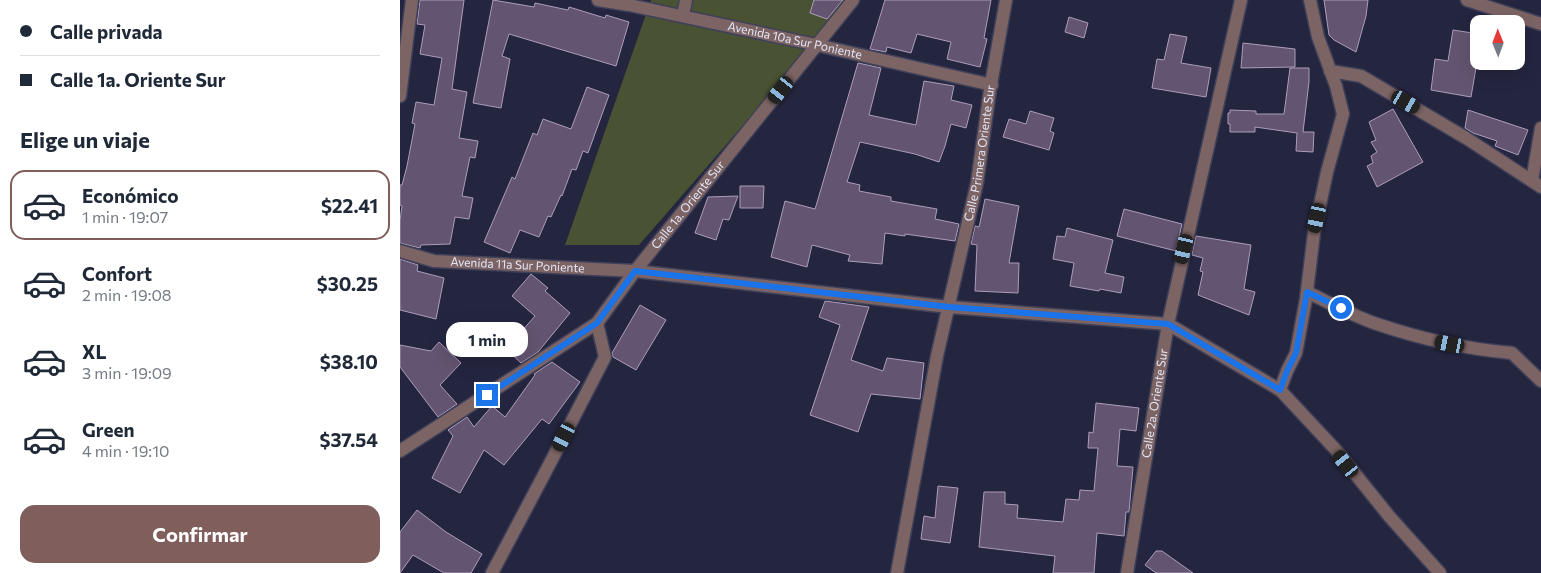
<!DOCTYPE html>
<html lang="es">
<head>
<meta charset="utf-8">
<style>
	:root { --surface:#fff; --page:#f2f2f3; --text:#1f2937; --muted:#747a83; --line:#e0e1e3; --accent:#7f5e5b }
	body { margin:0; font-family:Commissioner,sans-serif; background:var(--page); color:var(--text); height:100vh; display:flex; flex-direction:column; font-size:19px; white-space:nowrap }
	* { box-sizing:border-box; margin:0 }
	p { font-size:16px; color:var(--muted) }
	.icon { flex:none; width:28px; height:28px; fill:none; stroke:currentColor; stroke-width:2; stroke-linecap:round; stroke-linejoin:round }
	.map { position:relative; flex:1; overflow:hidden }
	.side { display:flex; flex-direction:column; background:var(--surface); width:400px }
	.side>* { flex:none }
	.top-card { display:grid; align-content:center; height:110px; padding:0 20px; background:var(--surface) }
	.needle { width:32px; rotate:359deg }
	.tools { position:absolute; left:1070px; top:15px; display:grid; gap:10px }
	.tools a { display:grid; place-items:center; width:55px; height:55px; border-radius:10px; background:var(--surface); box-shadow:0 5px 20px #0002; font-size:25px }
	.end { position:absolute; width:22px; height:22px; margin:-11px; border:6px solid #1a73e8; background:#fff; box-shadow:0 0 0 2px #fff }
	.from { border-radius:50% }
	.bubble { position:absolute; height:35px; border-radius:15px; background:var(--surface); box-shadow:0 5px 20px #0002; font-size:16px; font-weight:700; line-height:35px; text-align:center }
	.car { position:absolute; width:15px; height:30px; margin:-15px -8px; border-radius:6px; box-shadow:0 0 4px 1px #0007; background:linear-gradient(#222 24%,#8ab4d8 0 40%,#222 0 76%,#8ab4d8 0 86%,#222 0) }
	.top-card b { display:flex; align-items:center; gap:18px; height:48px; font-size:19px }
	.top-card b+b { border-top:1px solid var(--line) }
	.top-card i { width:12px; height:12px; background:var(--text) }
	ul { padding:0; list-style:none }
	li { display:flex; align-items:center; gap:15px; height:70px; margin:0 10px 8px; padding:0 10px; border:2px solid transparent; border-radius:15px }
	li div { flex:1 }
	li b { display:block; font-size:19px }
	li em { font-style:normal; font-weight:700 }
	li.selected { border-color:var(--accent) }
	li>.icon { width:45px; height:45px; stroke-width:1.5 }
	h2 { padding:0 20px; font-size:22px; line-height:60px }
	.action { display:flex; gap:10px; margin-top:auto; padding:10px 20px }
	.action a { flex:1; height:58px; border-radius:15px; background:var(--accent); color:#fff; font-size:20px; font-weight:700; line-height:58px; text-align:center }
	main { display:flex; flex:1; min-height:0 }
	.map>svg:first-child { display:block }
</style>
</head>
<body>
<main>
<section class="side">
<div class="top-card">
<b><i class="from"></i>Calle privada</b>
<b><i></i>Calle 1a. Oriente Sur</b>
</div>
<h2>Elige un viaje</h2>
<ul>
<li class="selected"><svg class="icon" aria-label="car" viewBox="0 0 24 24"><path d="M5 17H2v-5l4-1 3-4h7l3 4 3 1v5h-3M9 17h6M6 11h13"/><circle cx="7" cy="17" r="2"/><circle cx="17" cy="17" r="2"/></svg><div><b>Económico</b><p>1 min · 19:07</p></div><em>$22.41</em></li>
<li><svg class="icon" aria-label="car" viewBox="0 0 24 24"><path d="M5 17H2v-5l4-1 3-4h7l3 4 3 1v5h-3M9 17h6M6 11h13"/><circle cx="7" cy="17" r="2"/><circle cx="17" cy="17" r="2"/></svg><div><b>Confort</b><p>2 min · 19:08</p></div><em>$30.25</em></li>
<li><svg class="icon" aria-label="car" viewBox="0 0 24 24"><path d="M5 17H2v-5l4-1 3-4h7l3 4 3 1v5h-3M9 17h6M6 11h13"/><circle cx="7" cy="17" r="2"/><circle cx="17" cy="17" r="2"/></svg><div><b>XL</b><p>3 min · 19:09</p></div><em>$38.10</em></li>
<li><svg class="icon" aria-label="car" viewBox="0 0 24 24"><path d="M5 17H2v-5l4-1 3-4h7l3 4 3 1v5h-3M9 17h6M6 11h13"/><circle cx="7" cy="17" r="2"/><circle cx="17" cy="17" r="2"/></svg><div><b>Green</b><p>4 min · 19:10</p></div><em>$37.54</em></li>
</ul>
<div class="action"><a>Confirmar</a></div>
</section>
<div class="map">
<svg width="1141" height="573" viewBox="0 0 1141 573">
	<rect width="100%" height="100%" fill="#24253f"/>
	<path fill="#495334" d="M 251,0 L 452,0 L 239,245 L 165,245 Z"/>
	<path fill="#635471" stroke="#ac9dbc" d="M 20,0 L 64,0 L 52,89 L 67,92 L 59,138 L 78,141 L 75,158 L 70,157 L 62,196 L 73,198 L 69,219 L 55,217 L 50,244 L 21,245 L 20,248 L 0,243 L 0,220 L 2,206 L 0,205 L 0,185 L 2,185 L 7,166 L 15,124 L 12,123 L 16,102 L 34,105 L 42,58 L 20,54 L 25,25 L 17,24 Z
		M 93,0 L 134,7 L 135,3 L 168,10 L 169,7 L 205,18 L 206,15 L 229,22 L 216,66 L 109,34 L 102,56 L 110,59 L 101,108 L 73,103 Z
		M 414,0 L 443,0 L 427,19 L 410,13 Z
		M 485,0 L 591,0 L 584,38 L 587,39 L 580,67 L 547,59 L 551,42 L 517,34 L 511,53 L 487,47 L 486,52 L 470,49 Z
		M 924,0 L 968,0 L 966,16 L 956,52 L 934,40 L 929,35 Z
		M 669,17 L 688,23 L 684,38 L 665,32 Z
		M 1053,30 L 1079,34 L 1079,50 L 1071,97 L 1031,90 L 1035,59 L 1048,61 Z
		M 770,34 L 787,37 L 781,63 L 811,68 L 806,97 L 752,88 L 757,59 L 764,60 Z
		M 843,43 L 895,49 L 895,67 L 841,68 Z
		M 458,63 L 481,68 L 469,115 L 516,125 L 524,81 L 554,86 L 551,100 L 572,105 L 566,128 L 551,124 L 545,146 L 539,162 L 515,154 L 460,142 L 447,182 L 460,185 L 459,191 L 491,197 L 491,201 L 537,209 L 535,219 L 559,224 L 555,241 L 505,234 L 505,236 L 485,233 L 482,264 L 448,261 L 450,255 L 412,245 L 407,267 L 371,257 L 385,201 L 415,209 L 416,206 Z
		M 890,68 L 909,68 L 909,82 L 903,132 L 914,132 L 913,152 L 896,151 L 897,133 L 855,127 L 855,132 L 830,132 L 830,124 L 828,124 L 828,113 L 830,113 L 830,110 L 856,111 L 856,114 L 884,114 Z
		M 187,87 L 209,95 L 188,153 L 183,151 L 176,170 L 172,169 L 162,196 L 161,195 L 151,217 L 148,216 L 139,237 L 120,230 L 110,253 L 84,242 L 112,177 L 115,179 L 133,133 L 137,135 L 143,119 L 171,129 Z
		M 993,109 L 1023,162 L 977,187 L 967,166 L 973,163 L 971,156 L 977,152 L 971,142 L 976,140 L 969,122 Z
		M 1068,110 L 1128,130 L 1118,155 L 1095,146 L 1097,141 L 1073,133 L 1065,128 Z
		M 630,111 L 654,118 L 650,131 L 654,133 L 649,150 L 603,137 L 609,119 L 626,124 Z
		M 340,186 L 364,186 L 363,208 L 340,208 Z
		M 338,196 L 329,220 L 323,219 L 316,240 L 295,233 L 308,197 Z
		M 585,199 L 619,206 L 609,263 L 619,263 L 618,293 L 575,291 L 577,245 L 571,244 L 575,226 L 579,227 L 580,223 Z
		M 724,209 L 782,224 L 776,251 L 717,236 Z
		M 667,228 L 713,240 L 705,273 L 724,277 L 721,293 L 700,289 L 699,291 L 670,286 L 674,263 L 653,259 L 657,236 L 665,237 Z
		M 796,236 L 851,245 L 844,289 L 855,292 L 849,315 L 798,295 L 803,272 L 800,271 L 803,258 L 792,255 Z
		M 0,259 L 18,265 L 17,271 L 44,278 L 36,319 L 0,310 Z
		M 131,274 L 148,288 L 145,291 L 170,313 L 138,352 L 121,363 L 106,349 L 135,316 L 112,296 Z
		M 425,301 L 469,307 L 451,360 L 483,371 L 487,358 L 524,363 L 520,399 L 471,394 L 458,432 L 410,415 L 440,325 L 419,317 Z
		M 240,305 L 266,320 L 236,370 L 213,357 L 212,353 Z
		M 39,342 L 61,363 L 40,385 L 57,404 L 38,417 L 0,367 L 0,345 L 31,351 Z
		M 152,362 L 180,382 L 149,424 L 142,419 L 104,465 L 84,450 L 60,493 L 32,478 L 53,436 L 48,430 L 67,417 L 74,427 L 92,406 L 105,417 L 135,375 L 134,374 Z
		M 696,403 L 739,408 L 736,431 L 720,429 L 717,466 L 733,467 L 729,512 L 726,512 L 724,536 L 697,533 L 694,573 L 653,573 L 655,556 L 579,547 L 584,492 L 605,492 L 605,504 L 618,505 L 617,518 L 663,522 L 666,499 L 679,500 L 680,490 L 694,491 L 698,448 L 688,448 L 689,432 L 693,433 Z
		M 538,486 L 558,488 L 550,543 L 521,539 L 524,516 L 535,518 Z
		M 17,510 L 46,532 L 82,554 L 71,573 L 44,573 L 13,555 L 0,573 L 0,532 Z
		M 756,551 L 762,551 L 793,573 L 756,573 L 745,565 Z"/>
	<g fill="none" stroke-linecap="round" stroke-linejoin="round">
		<defs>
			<g id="minor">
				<path id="s1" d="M 198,0 L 229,5 L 417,45 L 592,85"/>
				<path d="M 1067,0 L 1141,24"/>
				<path d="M 283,16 L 286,0"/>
				<path d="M 930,71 L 961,76 L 1066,138 L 1141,187"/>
				<path d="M 0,96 L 12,0"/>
				<path d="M 1132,181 L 1141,128"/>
				<path id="s2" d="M 0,251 L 34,261 L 235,271 L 549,307 L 768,324 L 880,390 L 936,450 L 989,516 L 1040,573"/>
				<path d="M 907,292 C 930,303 953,316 977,324 C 1021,339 1066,349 1112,353 L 1141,381"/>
				<path d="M 880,390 L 887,371 L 896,353 L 906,299 L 914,233 L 927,172 L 943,114 L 936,86 L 918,37 L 910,0"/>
				<path id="s3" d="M 0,451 L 197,323 L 235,271 L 453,0"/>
				<path d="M 92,573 L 147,469 L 205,357 L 197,323"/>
				<path id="s4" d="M 497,573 L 537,356 L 577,183 L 590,90 L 606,0"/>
				<path id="s5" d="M 727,573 L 768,324 L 841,0"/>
			</g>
		</defs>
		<use href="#minor" stroke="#3f4059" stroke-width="15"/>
		<use href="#minor" stroke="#7d6464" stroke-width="12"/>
	</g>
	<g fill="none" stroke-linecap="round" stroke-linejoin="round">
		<path stroke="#1a73e8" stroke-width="6" d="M 87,395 L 197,323 L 235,271 L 549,307 L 768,324 L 880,390 L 887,371 L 896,353 L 907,292 L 941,308"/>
	</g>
	<g text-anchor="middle" stroke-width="4" stroke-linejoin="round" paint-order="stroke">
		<g font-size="12" fill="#e4e6f8" stroke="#1b1b35">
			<text dy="4" stroke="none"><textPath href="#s1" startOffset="201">Avenida 10a Sur Poniente</textPath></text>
			<text dy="4" stroke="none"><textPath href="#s4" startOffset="428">Calle Primera Oriente Sur</textPath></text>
			<text dy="4" stroke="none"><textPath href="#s3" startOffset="384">Calle 1a. Oriente Sur</textPath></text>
			<text dy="4" stroke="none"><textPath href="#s2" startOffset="119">Avenida 11a Sur Poniente</textPath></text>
			<text dy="4" stroke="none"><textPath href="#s5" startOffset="172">Calle 2a. Oriente Sur</textPath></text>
		</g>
	</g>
</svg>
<div class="tools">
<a><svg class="needle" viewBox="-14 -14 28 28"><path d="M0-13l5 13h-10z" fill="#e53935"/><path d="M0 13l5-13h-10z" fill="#747a83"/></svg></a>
</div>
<i class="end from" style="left:941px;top:308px"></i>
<i class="end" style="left:87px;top:395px"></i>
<div class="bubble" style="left:46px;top:322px;width:82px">1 min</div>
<i class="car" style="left:381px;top:90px;rotate:219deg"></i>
<i class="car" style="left:1006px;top:102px;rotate:120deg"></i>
<i class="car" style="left:917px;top:218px;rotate:192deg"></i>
<i class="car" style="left:784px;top:249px;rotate:193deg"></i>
<i class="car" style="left:1050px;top:344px;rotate:281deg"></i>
<i class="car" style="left:164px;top:437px;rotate:207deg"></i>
<i class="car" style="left:946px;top:464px;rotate:321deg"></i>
</div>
</main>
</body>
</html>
